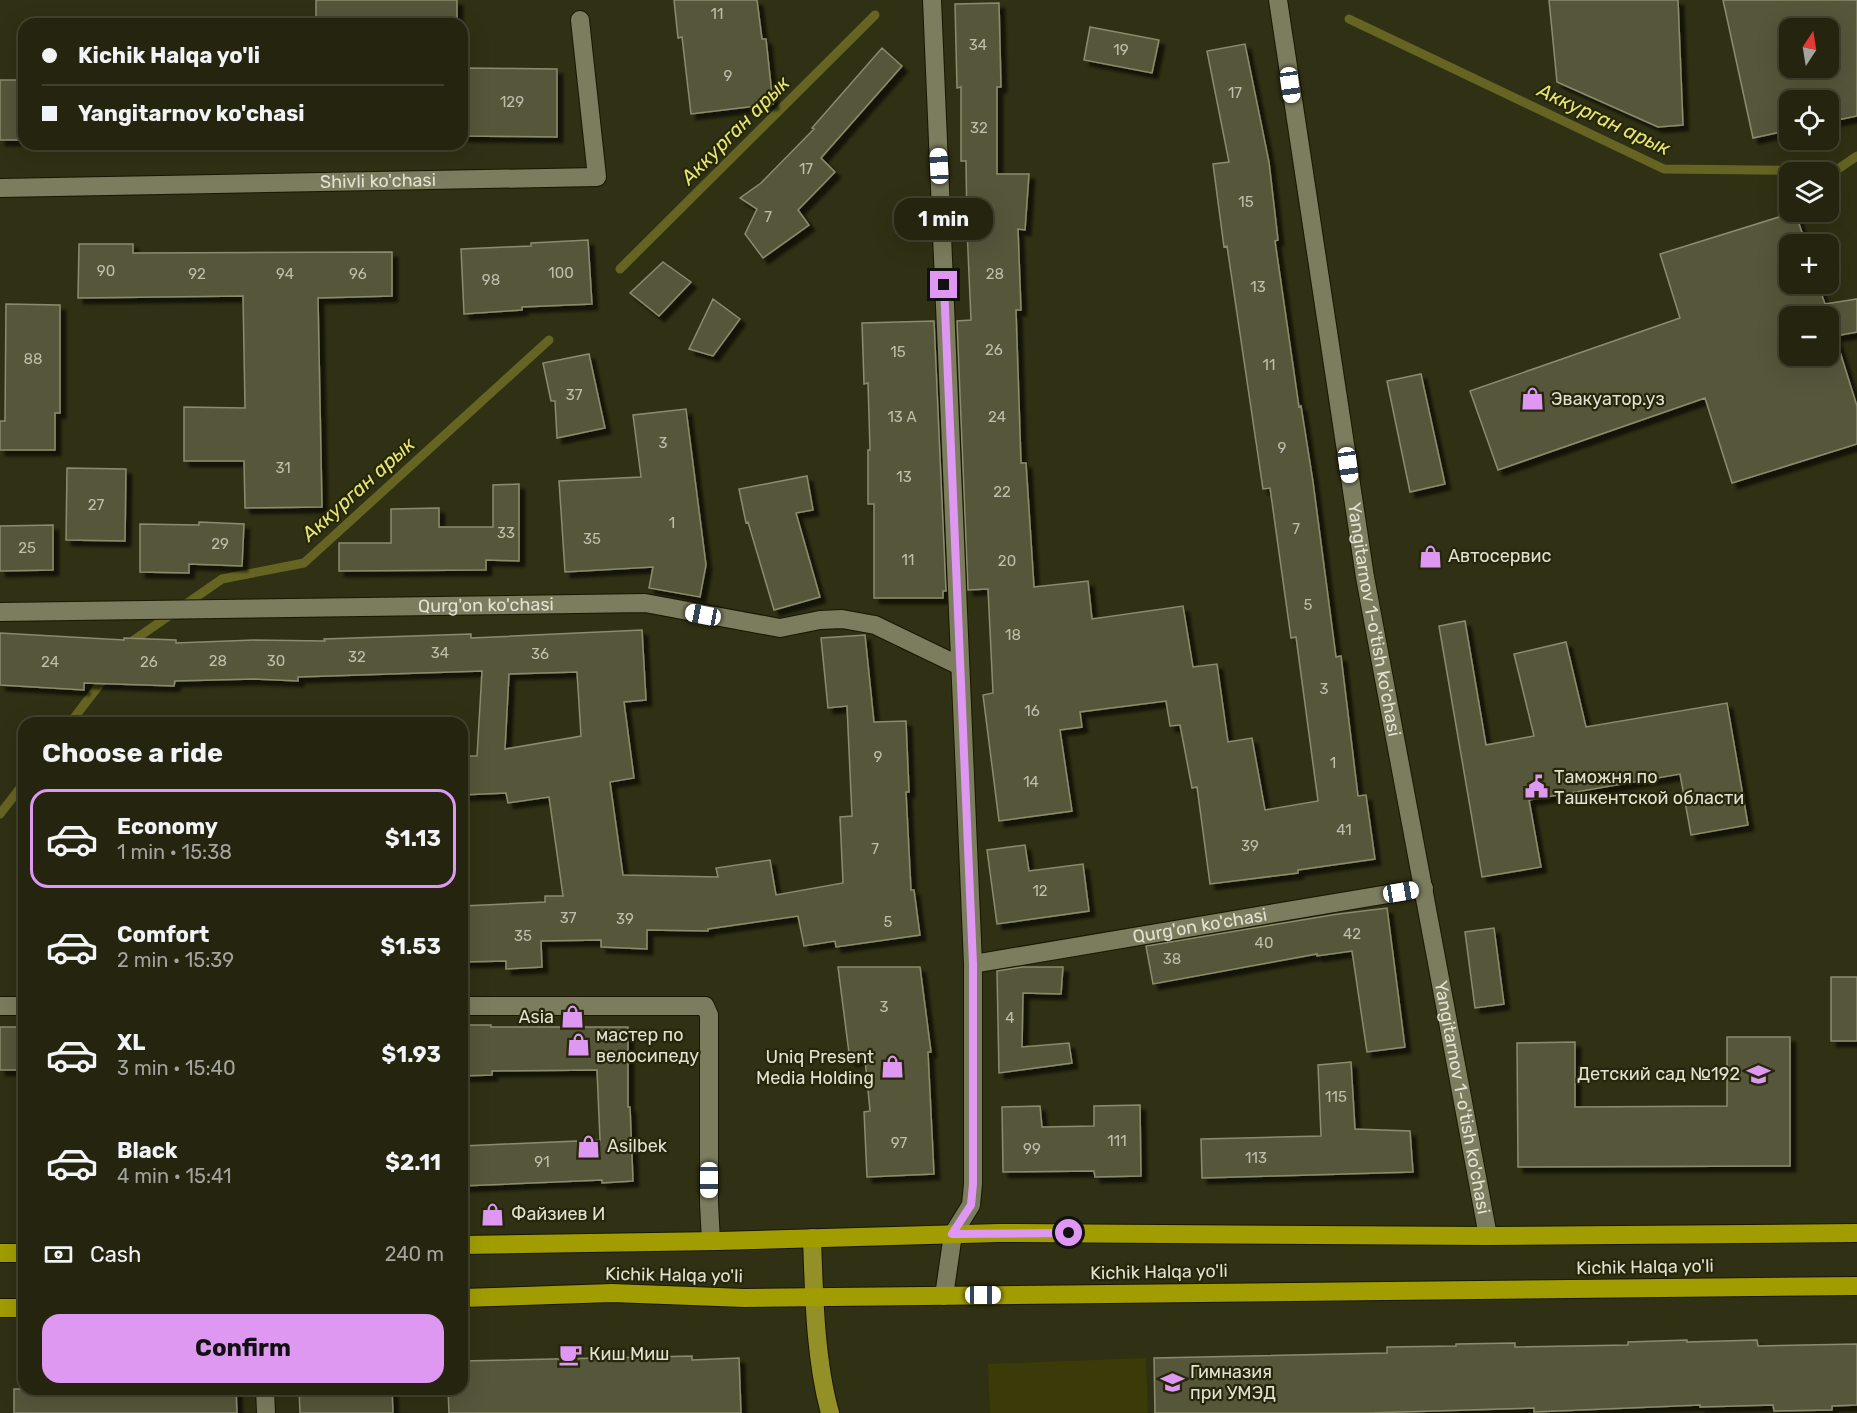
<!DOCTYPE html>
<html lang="en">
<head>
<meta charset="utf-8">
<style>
	:root { --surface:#24240f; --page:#2c2c18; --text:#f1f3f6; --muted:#a3a49e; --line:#41412f; --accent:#de98f2 }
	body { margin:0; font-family:Rubik,sans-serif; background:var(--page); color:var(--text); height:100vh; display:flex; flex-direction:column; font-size:22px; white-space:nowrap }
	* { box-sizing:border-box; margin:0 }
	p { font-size:20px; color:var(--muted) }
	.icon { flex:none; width:33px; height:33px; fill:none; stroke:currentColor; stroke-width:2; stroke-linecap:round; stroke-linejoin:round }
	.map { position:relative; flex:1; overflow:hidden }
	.sheet { position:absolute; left:18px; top:717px; width:450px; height:678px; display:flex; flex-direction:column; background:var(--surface); border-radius:18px; box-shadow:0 6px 24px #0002,0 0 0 2px var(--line) }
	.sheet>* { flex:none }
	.guide { position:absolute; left:18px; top:18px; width:450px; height:132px; border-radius:18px; box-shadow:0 6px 24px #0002,0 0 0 2px var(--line); display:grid; align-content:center; height:132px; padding:0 24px; background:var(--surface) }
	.needle { width:39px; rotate:12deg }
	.fabs { position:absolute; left:1779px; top:18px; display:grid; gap:12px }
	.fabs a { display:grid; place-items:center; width:60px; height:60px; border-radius:12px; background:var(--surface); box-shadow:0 6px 24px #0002,0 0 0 2px var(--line); font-size:30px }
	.end { position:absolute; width:27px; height:27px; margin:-14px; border:8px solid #de98f2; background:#111; box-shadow:0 0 0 3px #111 }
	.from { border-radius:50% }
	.bubble { position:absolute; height:42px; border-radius:18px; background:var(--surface); box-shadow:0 6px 24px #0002,0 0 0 2px var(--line); font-size:20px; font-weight:700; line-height:42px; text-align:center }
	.car { position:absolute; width:18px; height:36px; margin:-18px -9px; border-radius:8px; box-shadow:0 0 4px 2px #0007; background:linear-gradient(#fff 24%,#345 0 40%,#fff 0 76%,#345 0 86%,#fff 0) }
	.guide b { display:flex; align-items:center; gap:21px; height:57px; font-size:22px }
	.guide b+b { border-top:2px solid var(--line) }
	.guide i { width:15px; height:15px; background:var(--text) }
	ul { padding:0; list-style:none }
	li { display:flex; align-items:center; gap:18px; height:99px; margin:0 12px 9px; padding:0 12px; border:3px solid transparent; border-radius:18px }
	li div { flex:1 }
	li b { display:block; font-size:22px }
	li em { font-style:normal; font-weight:700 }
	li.current { border-color:var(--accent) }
	li>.icon { width:54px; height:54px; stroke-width:1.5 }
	h2 { padding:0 24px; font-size:27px; line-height:72px }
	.pay { display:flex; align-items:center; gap:15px; height:66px; padding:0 24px; font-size:22px }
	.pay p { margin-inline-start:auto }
	.button { display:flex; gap:12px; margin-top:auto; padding:12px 24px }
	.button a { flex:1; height:69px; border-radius:18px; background:var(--accent); color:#111; font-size:24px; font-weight:700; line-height:69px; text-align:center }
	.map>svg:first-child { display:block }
</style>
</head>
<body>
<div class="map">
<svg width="1857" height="1413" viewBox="0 0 1857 1413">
	<defs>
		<filter id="shadow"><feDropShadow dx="5.5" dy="5.5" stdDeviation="1.5" flood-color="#0009"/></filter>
	</defs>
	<rect width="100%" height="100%" fill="#303014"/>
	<path fill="#3b3a09" d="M 1146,1358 L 1148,1413 L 990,1413 L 988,1364 Z"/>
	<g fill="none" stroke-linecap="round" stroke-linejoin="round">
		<path stroke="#656423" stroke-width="9" d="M 1349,19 L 1664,169 L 1835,171 L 1857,156
			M 620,269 L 875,15
			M 128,647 L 134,640 L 222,579 L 304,563 L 549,340
			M 70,723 L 107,675
			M 0,814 L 24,783"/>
	</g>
	<path fill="#57573a" stroke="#8b8c6d" stroke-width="1.5" fill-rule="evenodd" filter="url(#shadow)" d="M 316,0 L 457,0 L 457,24 L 316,24 Z
		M 674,0 L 757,0 L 762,39 L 766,39 L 773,104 L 691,114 L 682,37 L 678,38 Z
		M 1549,0 L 1678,0 L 1683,125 L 1658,127 L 1557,82 Z
		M 1723,0 L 1857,0 L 1857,116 L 1828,122 L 1828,100 L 1790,100 L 1790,130 L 1753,138 ZM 1790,28 L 1828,28 L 1828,68 L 1790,68 Z
		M 999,3 L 1001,87 L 997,87 L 997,174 L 1029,174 L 1025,230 L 1018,229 L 1021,310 L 1016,310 L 1021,463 L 1026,463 L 1034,587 L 1088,581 L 1092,619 L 1183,606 L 1193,667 L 1217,664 L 1228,742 L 1252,738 L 1265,810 L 1318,801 L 1296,637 L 1291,638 L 1270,488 L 1263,489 L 1227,246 L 1224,247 L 1213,164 L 1229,162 L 1207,51 L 1245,44 L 1269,162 L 1278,240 L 1275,241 L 1299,407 L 1301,406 L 1313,482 L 1336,657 L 1341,656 L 1358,796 L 1366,795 L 1375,859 L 1298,870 L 1298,873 L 1210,884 L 1197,787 L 1192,788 L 1180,725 L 1170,726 L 1166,701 L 1080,712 L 1082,727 L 1060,730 L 1072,811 L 999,821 L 983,695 L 993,693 L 988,589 L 968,590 L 957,321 L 971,320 L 967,229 L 966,161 L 961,161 L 961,87 L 957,88 L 955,4 Z
		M 1090,27 L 1159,40 L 1152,73 L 1084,60 Z
		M 882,48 L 902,66 L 821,158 L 835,172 L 798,210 L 809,225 L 763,258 L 745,234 L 757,209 L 740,198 L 761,183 L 814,129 L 812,128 Z
		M 467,68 L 557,69 L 557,137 L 462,136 L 462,103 L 467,103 Z
		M 0,80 L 24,80 L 24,140 L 0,140 Z
		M 1795,212 L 1806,244 L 1790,244 L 1790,284 L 1818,284 L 1825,304 L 1857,299 L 1857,332 L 1835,336 L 1857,406 L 1857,444 L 1732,483 L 1705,398 L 1498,470 L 1470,391 L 1680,318 L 1660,254 ZM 1790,316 L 1828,316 L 1828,356 L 1790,356 Z
		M 588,240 L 592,304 L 522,307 L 522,310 L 464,314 L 461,249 L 531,246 L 531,243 Z
		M 79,244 L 133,244 L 133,253 L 392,252 L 392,296 L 318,298 L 322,507 L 245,508 L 244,461 L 184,461 L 184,407 L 245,408 L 243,296 L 78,298 Z
		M 663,262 L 691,282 L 659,316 L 630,293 Z
		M 713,299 L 740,319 L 713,356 L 689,349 Z
		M 6,304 L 60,305 L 60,413 L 55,413 L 55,450 L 0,450 L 0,421 L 5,421 Z
		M 934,321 L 946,591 L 943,591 L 943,598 L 874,598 L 874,504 L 868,504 L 868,450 L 870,450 L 868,383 L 864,384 L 862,323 Z
		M 589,354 L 605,428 L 557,438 L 555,401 L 551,401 L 543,363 Z
		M 1421,374 L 1445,484 L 1410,492 L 1387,381 Z
		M 686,409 L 706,565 L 700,597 L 649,588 L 653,567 L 565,572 L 559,481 L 641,477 L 633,415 Z
		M 67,468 L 126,469 L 125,541 L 66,540 Z
		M 807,476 L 813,510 L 796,513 L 820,597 L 774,610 L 748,522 L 746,523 L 739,489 Z
		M 519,484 L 519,561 L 486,560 L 486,570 L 339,571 L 339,543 L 391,543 L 391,509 L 439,508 L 439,527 L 493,527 L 493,485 Z
		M 199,522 L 244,524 L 242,566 L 189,564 L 189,573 L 140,572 L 140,524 L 199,525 Z
		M 53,525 L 53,570 L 0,571 L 0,526 Z
		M 1465,621 L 1486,745 L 1534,736 L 1514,654 L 1566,642 L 1586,727 L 1727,703 L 1748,825 L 1691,835 L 1680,774 L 1529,800 L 1541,867 L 1482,877 L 1439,626 Z
		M 642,630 L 646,700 L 624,702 L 634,778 L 610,782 L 623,875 L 718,877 L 716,868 L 770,860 L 776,895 L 843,883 L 840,817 L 852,816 L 847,706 L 828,708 L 821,638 L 865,635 L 874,722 L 906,721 L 909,792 L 906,792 L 911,890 L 914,890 L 920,935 L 836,947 L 835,941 L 804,946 L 798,916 L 708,929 L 708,931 L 647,930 L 647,949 L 601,947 L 601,940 L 541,941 L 542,967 L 506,969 L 506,961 L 462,962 L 462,906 L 545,902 L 545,896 L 563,896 L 549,797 L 508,803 L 506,793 L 462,795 L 462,756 L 477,756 L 482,671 L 298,677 L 298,681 L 254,679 L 175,681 L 174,686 L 84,683 L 84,690 L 0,685 L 0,633 L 124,640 L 124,638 L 176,640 L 176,643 L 254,640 L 325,641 L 324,639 L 471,634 L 471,638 ZM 577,672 L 581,736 L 505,749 L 509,674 Z
		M 1025,845 L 1029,871 L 1083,864 L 1089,911 L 997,924 L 987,850 Z
		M 1387,908 L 1405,1047 L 1367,1052 L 1352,951 L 1317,956 L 1317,954 L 1153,984 L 1146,946 L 1338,914 Z
		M 1494,928 L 1504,1004 L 1475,1008 L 1465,932 Z
		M 838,967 L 920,967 L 931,1052 L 928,1052 L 934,1174 L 867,1177 L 864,1112 L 870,1111 L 865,1059 L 850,1061 Z
		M 1022,967 L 1063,967 L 1061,994 L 1023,993 L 1022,1047 L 1069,1043 L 1072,1063 L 999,1073 L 997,971 Z
		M 1831,977 L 1857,977 L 1857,1041 L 1831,1041 Z
		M 462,1025 L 491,1025 L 491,1027 L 628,1027 L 628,1107 L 630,1107 L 633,1181 L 602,1183 L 602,1180 L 462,1186 L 462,1146 L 600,1140 L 597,1070 L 492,1071 L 492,1075 L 462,1076 Z
		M 0,1027 L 24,1027 L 24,1070 L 0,1070 Z
		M 1727,1037 L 1790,1037 L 1790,1166 L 1518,1167 L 1517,1043 L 1575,1042 L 1575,1107 L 1727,1106 Z
		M 1351,1062 L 1355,1129 L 1410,1131 L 1413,1172 L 1202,1178 L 1201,1139 L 1321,1136 L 1318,1065 Z
		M 1140,1105 L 1141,1176 L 1095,1177 L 1094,1171 L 1003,1172 L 1002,1107 L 1040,1106 L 1042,1127 L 1094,1126 L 1094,1106 Z
		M 1687,1340 L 1687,1342 L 1757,1340 L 1758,1346 L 1857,1344 L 1857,1405 L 1832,1406 L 1832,1410 L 1774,1411 L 1773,1405 L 1700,1407 L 1700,1405 L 1534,1412 L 1534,1408 L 1368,1413 L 1155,1413 L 1154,1358 L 1387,1353 L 1387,1347 L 1456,1346 L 1456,1344 L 1515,1343 L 1515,1347 L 1628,1345 L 1628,1342 Z
		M 692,1356 L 692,1360 L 739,1358 L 741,1413 L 449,1413 L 448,1389 L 462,1389 L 462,1361 Z
		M 14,1389 L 236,1389 L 237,1413 L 14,1413 Z
		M 299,1389 L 392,1389 L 393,1413 L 300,1413 Z"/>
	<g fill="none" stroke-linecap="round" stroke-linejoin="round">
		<defs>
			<g id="minor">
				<path d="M 932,0 L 973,964 L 973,1184 L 971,1205 L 953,1234 L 944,1296"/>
				<path id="s1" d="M 1278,0 L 1365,577 L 1488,1236"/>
				<path id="s2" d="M 0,188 L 597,177 L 580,20"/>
				<path id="s3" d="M 0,612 L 645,603 L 780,628 L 820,620 L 842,619 L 875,625 L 960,666"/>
				<path id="s4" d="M 973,964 L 1424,888"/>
				<path d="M 0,1006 L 24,1006"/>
				<path d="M 462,1006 L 705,1006 L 709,1015 L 709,1204 L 711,1241"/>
				<path d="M 265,1389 L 266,1413"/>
			</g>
			<path id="major" d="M 812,1238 C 814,1294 815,1359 830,1413"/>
			<path id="highway" d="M 462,1245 L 718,1241 L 999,1233 L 1488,1236 L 1857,1233
				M 0,1253 L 24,1253
				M 462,1298 L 612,1293 L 744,1298 L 1857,1286
				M 0,1308 L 24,1308"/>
		</defs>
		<use href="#minor" stroke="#181700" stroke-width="20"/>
		<use href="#major" stroke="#181700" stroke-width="20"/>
		<use href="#highway" stroke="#181700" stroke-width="20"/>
		<use href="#minor" stroke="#7c7c5e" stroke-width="18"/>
		<use href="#major" stroke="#929026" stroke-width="18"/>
		<use href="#highway" stroke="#a19d00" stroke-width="18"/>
	</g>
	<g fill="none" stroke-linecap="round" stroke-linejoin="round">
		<path stroke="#de98f2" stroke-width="8" d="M 944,285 L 973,964 L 973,1184 L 971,1205 L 952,1234 L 1069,1233"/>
	</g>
	<defs>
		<symbol id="shop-bare" viewBox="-9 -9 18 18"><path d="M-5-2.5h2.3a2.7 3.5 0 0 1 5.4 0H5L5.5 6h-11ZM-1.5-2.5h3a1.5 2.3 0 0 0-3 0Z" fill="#de98f2" stroke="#26260a" stroke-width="2.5" paint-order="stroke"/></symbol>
		<symbol id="civic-bare" viewBox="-9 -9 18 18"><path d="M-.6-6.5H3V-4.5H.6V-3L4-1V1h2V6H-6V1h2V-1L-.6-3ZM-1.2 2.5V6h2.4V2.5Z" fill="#de98f2" stroke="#26260a" stroke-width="2.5" paint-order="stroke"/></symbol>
		<symbol id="school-bare" viewBox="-9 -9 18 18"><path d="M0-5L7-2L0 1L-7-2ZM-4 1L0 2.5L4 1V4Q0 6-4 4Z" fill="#de98f2" stroke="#26260a" stroke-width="2.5" paint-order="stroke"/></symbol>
		<symbol id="cafe-bare" viewBox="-9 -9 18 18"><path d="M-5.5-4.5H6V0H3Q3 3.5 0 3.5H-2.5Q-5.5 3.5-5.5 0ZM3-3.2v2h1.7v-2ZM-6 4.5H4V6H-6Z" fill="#de98f2" stroke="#26260a" stroke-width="2.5" paint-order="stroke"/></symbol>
	</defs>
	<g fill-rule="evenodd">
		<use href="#shop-bare" x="1516" y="382" width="33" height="33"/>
		<use href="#shop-bare" x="1414" y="540" width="33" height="33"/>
		<use href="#civic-bare" x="1520" y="770" width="33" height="33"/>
		<use href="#shop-bare" x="556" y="1000" width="33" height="33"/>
		<use href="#shop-bare" x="562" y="1028" width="33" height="33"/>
		<use href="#shop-bare" x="876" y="1050" width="33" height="33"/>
		<use href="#school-bare" x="1742" y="1058" width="33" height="33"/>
		<use href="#shop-bare" x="572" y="1130" width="33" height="33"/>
		<use href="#shop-bare" x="476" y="1198" width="33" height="33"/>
		<use href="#cafe-bare" x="554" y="1338" width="33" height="33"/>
		<use href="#school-bare" x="1156" y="1366" width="33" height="33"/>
	</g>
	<g text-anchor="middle" stroke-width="4.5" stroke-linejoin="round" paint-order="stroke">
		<g font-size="15" fill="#bebfab">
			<text x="717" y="19">11</text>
			<text x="978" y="50">34</text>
			<text x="1121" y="55">19</text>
			<text x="728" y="81">9</text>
			<text x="1235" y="98">17</text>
			<text x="512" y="107">129</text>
			<text x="979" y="133">32</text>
			<text x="806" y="174">17</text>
			<text x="1246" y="207">15</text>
			<text x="768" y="222">7</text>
			<text x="106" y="276">90</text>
			<text x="561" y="278">100</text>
			<text x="197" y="279">92</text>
			<text x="285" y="279">94</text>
			<text x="358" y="279">96</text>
			<text x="995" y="279">28</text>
			<text x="491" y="285">98</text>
			<text x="1258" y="292">13</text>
			<text x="994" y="355">26</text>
			<text x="898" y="357">15</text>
			<text x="33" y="364">88</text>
			<text x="1269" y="370">11</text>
			<text x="574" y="400">37</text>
			<text x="902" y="422">13 А</text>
			<text x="997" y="422">24</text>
			<text x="663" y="448">3</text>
			<text x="1282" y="453">9</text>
			<text x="283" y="473">31</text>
			<text x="904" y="482">13</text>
			<text x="1002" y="497">22</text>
			<text x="96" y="510">27</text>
			<text x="672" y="528">1</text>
			<text x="1296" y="534">7</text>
			<text x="506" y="538">33</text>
			<text x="592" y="544">35</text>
			<text x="220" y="549">29</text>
			<text x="27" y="553">25</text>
			<text x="908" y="565">11</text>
			<text x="1007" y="566">20</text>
			<text x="1308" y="610">5</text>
			<text x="1013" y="640">18</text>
			<text x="440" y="658">34</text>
			<text x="540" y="659">36</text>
			<text x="357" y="662">32</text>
			<text x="218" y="666">28</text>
			<text x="276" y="666">30</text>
			<text x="50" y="667">24</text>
			<text x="149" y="667">26</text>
			<text x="1324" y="694">3</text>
			<text x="1032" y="716">16</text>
			<text x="878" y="762">9</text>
			<text x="1333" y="768">1</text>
			<text x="1031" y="787">14</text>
			<text x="1344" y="835">41</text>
			<text x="1250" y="851">39</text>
			<text x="875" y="854">7</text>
			<text x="1040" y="896">12</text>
			<text x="568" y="923">37</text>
			<text x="625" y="924">39</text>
			<text x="888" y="927">5</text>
			<text x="1352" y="939">42</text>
			<text x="523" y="941">35</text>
			<text x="1264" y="948">40</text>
			<text x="1172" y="964">38</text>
			<text x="884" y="1012">3</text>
			<text x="1010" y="1023">4</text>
			<text x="1336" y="1102">115</text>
			<text x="1117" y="1146">111</text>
			<text x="899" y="1148">97</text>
			<text x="1032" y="1154">99</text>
			<text x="1256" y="1163">113</text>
			<text x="542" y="1167">91</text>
		</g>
		<g font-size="18" fill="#e1e2d1" stroke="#26260a">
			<text dy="6" stroke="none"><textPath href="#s2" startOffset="378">Shivli ko'chasi</textPath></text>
			<text dy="6" stroke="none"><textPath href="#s3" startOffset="486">Qurg'on ko'chasi</textPath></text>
			<text dy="6" stroke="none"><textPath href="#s1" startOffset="627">Yangitarnov 1-o'tish ko'chasi</textPath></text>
			<text dy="6" stroke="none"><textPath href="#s4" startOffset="230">Qurg'on ko'chasi</textPath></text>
			<text dy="6" stroke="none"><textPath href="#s1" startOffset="1113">Yangitarnov 1-o'tish ko'chasi</textPath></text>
			<text transform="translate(1645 1267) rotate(-1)" y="6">Kichik Halqa yo'li</text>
			<text transform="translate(1159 1272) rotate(-1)" y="6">Kichik Halqa yo'li</text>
			<text transform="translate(674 1275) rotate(1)" y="6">Kichik Halqa yo'li</text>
		</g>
		<g font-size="18" fill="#e1e2d1" stroke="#26260a" text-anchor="start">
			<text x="1551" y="405">Эвакуатор.уз</text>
			<text x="1448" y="562">Автосервис</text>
			<text x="1554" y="783">Таможня по<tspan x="1554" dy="21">Ташкентской области</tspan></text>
			<text x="554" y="1023" text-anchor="end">Asia</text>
			<text x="596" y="1041">мастер по<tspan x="596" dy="21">велосипеду</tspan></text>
			<text x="874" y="1063" text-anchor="end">Uniq Present<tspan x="874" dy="21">Media Holding</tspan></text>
			<text x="1740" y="1080" text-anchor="end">Детский сад №192</text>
			<text x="607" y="1152">Asilbek</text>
			<text x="511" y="1220">Файзиев И</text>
			<text x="589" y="1360">Киш Миш</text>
			<text x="1190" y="1378">Гимназия<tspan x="1190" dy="21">при УМЭД</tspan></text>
		</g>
		<g font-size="20" font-style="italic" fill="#e6e572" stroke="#26260a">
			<text transform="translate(1604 119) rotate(25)" y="7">Аккурган арык</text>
			<text transform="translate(735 130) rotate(-45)" y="7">Аккурган арык</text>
			<text transform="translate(358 489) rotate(-42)" y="7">Аккурган арык</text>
		</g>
	</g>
</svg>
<div class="fabs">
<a><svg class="needle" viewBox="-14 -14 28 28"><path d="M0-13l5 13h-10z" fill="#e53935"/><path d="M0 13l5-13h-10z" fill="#a3a49e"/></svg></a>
<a><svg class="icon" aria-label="locate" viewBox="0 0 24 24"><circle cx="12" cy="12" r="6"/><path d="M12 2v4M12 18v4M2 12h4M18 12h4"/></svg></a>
<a><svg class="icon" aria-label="layers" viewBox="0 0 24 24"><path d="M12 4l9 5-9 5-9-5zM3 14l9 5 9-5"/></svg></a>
<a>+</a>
<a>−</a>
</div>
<i class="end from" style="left:1069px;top:1233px"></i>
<i class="end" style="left:944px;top:285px"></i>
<div class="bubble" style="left:894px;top:198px;width:99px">1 min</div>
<i class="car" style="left:1290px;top:85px;rotate:172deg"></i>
<i class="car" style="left:939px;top:166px;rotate:357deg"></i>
<i class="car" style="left:1348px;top:465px;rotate:172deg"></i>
<i class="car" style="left:703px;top:615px;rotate:281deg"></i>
<i class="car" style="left:1401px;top:892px;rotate:81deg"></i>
<i class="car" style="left:709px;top:1180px;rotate:180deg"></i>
<i class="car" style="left:983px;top:1295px;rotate:90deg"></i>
<div class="guide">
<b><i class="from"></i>Kichik Halqa yo'li</b>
<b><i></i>Yangitarnov ko'chasi</b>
</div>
<section class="sheet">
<h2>Choose a ride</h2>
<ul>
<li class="current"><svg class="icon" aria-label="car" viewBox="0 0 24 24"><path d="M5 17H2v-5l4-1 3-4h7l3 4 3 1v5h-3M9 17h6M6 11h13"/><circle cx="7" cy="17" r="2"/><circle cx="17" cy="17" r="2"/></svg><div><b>Economy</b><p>1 min · 15:38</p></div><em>$1.13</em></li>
<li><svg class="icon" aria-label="car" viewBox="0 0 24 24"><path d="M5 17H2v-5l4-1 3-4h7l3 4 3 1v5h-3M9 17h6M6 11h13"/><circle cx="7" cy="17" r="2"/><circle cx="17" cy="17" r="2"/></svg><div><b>Comfort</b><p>2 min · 15:39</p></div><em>$1.53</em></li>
<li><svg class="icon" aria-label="car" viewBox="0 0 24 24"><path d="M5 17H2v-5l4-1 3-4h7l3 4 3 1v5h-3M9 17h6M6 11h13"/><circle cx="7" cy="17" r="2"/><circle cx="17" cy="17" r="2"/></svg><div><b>XL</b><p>3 min · 15:40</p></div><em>$1.93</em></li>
<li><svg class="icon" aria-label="car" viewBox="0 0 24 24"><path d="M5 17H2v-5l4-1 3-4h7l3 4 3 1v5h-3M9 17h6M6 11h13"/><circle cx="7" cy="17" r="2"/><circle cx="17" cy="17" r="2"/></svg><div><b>Black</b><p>4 min · 15:41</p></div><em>$2.11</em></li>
</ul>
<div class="pay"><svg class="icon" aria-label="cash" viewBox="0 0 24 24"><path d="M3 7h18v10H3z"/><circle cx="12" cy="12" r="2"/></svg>Cash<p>240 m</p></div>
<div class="button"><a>Confirm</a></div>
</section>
</div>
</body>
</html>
